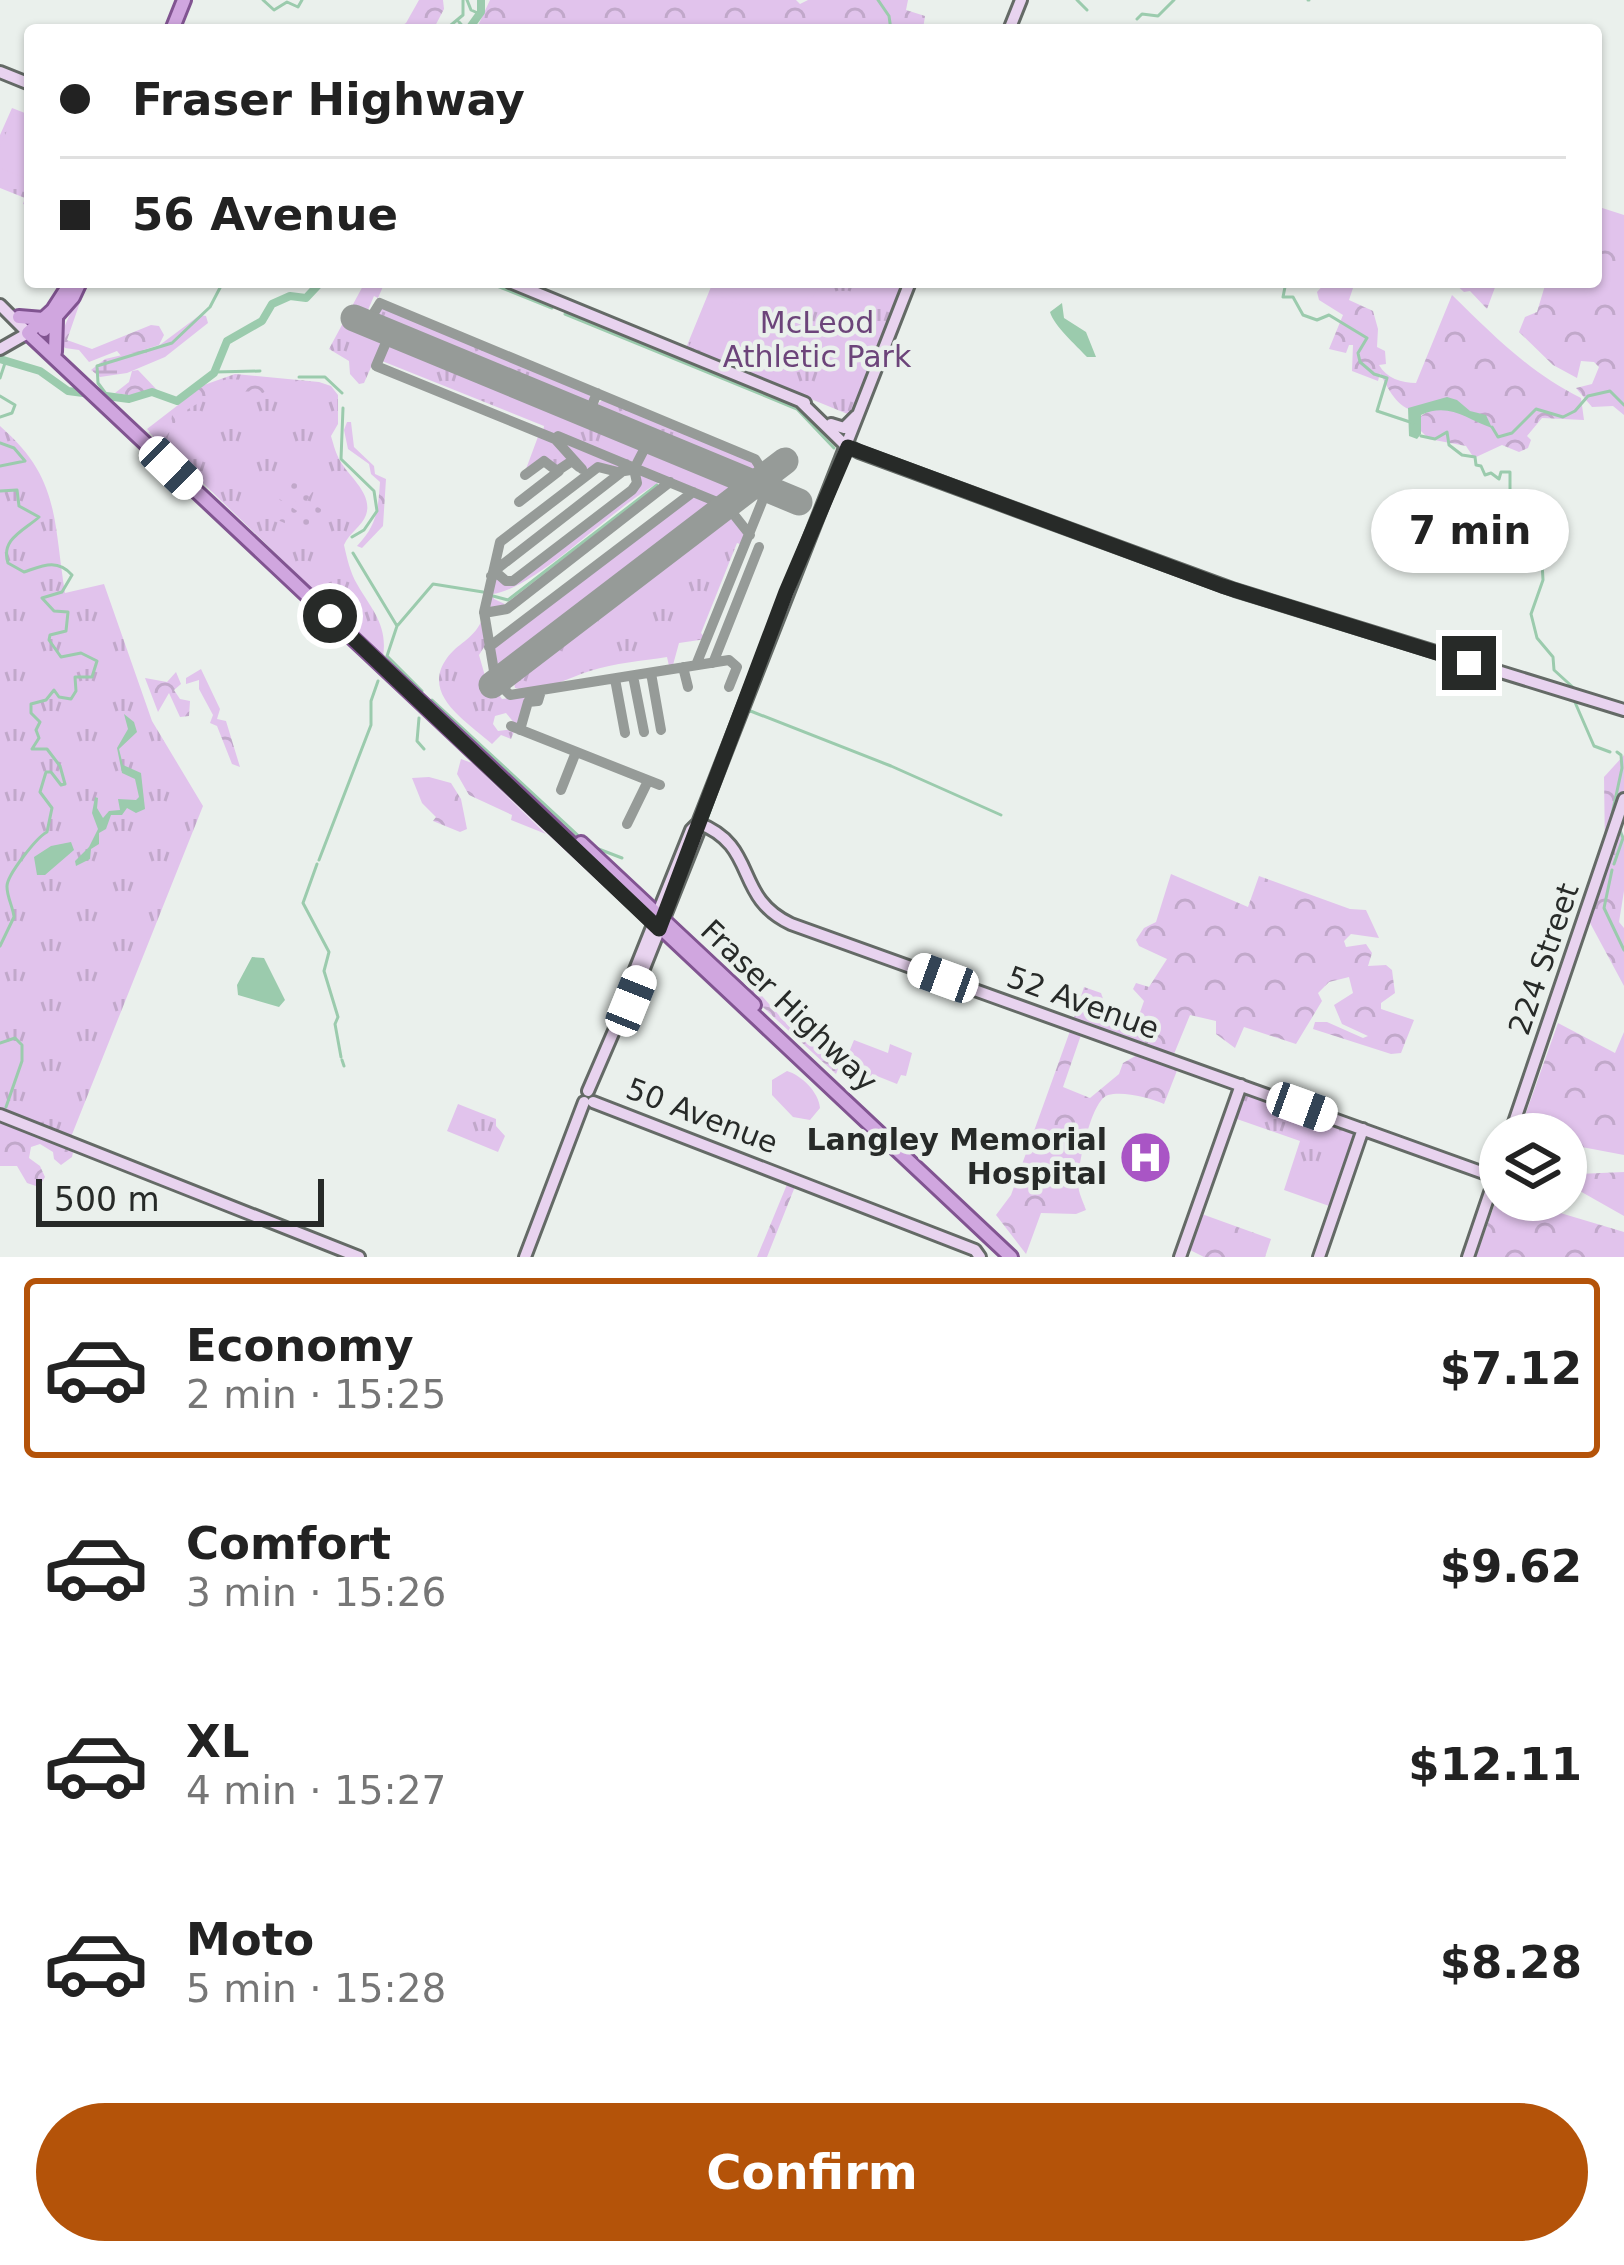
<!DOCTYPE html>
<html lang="en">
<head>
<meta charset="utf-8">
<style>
	:root { --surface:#fff; --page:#f2f2f2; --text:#222; --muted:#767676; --line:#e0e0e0; --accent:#b45309 }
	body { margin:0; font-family:"DejaVu Sans",sans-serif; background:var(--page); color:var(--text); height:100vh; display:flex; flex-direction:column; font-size:45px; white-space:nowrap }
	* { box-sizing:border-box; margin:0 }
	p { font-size:39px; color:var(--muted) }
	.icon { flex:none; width:66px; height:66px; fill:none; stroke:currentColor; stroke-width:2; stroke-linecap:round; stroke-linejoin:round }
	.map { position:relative; height:1257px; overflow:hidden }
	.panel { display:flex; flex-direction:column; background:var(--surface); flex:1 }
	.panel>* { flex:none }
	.guide { position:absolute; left:24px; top:24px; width:1578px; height:264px; border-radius:12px; box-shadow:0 3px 9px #0004; display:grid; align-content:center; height:264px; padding:0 36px; background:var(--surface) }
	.controls { position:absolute; left:1479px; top:1113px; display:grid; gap:24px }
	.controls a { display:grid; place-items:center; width:108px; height:108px; border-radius:50%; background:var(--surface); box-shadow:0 3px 9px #0004; font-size:60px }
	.scale { position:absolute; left:36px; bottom:30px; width:288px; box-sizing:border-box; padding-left:12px; border:6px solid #272a28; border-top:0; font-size:33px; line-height:42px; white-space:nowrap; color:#272a28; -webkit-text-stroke:9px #eaf0ec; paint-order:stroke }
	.end { position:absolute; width:54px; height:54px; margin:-27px; border:15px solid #272a28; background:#fff; box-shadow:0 0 0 6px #fff }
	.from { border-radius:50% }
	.bubble { position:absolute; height:84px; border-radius:42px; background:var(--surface); box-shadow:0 3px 9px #0004; font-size:39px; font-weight:700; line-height:84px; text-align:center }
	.car { position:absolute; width:36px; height:72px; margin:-36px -18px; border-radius:15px; box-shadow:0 0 9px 3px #0007; background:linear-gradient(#fff 24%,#345 0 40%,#fff 0 76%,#345 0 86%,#fff 0) }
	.guide b { display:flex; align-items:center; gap:42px; height:114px; font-size:45px }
	.guide b+b { border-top:3px solid var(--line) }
	.guide i { width:30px; height:30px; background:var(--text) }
	ul { padding:21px 0 0; list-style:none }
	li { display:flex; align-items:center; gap:36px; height:180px; margin:0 24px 18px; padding:0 12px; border:6px solid transparent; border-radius:12px }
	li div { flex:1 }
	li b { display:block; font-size:45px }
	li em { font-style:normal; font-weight:700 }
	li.selected { border-color:var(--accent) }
	li>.icon { width:108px; height:108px; stroke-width:1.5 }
	.action { display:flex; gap:24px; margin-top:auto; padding:24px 36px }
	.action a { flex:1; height:138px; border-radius:72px; background:var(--accent); color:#fff; font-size:48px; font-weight:700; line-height:138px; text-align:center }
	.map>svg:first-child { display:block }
</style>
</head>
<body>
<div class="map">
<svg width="1624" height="1257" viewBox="0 0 1624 1257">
	<defs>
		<pattern id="grass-tufts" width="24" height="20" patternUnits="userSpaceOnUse" patternTransform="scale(3)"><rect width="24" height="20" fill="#e1c3ec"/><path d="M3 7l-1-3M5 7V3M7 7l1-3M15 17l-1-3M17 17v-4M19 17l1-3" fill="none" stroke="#c1a8ca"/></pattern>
		<pattern id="forest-crowns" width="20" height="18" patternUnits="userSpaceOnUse" patternTransform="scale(3)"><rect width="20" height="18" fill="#e1c3ec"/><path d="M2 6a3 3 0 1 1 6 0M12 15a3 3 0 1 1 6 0" fill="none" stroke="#c1a8ca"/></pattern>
		<pattern id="wetland-marsh" width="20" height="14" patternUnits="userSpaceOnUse" patternTransform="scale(3)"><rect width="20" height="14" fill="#e1c3ec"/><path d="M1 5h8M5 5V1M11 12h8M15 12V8" fill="none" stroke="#c1a8ca"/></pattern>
		<pattern id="garden-dots" width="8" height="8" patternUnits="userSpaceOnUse" patternTransform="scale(3)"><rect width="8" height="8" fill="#e1c3ec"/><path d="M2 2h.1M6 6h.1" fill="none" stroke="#c1a8ca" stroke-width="1.8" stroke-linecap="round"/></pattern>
	</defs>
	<rect width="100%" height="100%" fill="#eaf0ec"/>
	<path fill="url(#grass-tufts)" d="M 12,108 L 30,115 L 30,207 L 23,204 L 25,198 L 0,188 L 0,135 Z
		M 365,282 L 385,282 L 378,298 L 374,296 L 368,310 L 356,312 L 351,324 L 384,338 L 364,383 L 359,384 L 350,374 L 349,361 L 329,349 Z
		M 713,282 L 904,282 L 850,415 L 686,348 Z
		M 382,306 L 589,392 L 591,402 L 585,406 L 377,320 L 376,310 Z
		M 390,340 L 642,444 L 643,446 C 623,483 613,457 586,470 L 561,441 L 543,432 L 544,426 L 382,361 Z
		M 235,374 L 319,382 L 331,386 L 338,395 L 338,424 L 331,436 C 334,446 336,455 342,464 C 351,478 373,495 366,515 C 362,526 349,533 344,545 C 347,558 350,572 357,584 C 372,610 388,625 383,657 L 147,429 L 204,385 Z
		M 605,398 L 751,458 L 759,473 L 755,476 L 599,411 L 596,405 Z
		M 0,426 C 60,478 53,519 65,593 L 104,584 L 152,721 L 203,806 L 71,1137 L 0,1109 Z
		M 539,434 L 559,443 L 571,458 L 557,469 L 543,457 L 526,469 Z
		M 650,447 L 743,485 L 722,501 L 639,467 Z
		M 637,471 L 662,481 C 613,506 539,587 493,594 L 494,599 L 505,604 L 501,608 L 487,607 L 495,576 L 513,583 L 634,489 Z
		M 693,494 L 718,505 L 505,667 L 498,666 L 493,646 Z
		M 729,512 L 746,535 L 743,545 L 737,543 L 701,633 L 706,639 L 679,643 L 673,665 L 669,666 L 667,657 C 642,661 615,663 590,671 C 566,678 541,695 515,688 L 513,677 Z
		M 481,622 L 486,644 L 479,655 L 485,676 L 502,699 L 525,696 L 527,699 L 516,725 L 506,713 L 495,716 L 493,724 L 498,731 L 515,729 L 511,739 L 501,735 L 492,744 C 468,722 420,695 447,658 C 457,644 473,639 481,622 Z
		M 1244,1090 L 1359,1131 L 1332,1207 L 1284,1190 L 1300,1141 L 1234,1118 Z
		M 458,1104 L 496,1119 L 496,1126 L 505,1136 L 498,1152 L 447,1131 Z"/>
	<path fill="url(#forest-crowns)" d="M 419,0 L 443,0 L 444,9 L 433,30 L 394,30 L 406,23 Z
		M 490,0 L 796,0 L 800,4 L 808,0 L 908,0 L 906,10 L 925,16 L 923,29 L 915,30 L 476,30 Z
		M 1596,206 L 1624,215 L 1624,415 L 1613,406 L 1592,407 L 1576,388 L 1592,384 L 1599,367 L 1594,362 L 1581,361 L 1577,378 L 1553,365 L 1519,332 L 1525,317 L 1537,312 L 1546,282 L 1596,282 Z
		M 84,282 L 87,282 L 67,340 L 92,349 L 151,325 L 159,326 L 164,335 L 159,345 L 122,357 L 117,351 L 89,362 L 79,350 L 65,348 L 59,339 Z
		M 1326,282 L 1355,282 L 1349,300 L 1373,311 L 1378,329 L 1377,347 L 1385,351 L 1386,364 L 1379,365 C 1386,378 1402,383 1416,383 L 1452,295 C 1492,334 1530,373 1581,398 L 1584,420 L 1542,418 L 1527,436 L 1531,440 L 1528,448 L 1519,452 L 1502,445 L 1474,458 L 1466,446 L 1429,439 L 1417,427 L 1418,418 L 1430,410 C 1401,416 1392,396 1380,373 L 1378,381 L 1352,371 L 1353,345 L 1349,345 L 1346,353 L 1329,349 L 1343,315 L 1319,300 L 1317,292 Z
		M 1453,282 L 1497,282 L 1487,309 L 1470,291 L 1464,292 Z
		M 138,370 L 158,391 L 147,390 L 139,397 L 115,393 L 129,382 L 132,371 Z
		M 227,379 L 246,380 L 267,389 L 263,393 C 238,388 205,396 184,412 C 173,421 171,435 159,443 L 149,432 L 171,423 L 172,415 L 177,414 L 184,399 L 195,390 Z
		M 347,422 L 351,422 L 354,447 L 374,466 L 375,474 L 386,479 L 383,526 L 362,548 L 357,546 C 377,525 378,510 380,482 L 371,474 L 369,464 L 348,449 L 344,430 Z
		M 201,669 L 220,709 L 217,719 L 226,721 L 240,767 L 232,764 L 217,726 L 210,723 L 213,715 L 199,689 L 199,680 L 186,684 L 186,678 Z
		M 176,672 L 181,684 L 174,690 L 180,699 L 190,701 L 189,716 L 180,717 L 169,693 L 158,712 L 145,678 L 167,682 Z
		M 1624,755 L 1624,790 L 1610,826 L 1614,834 L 1621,828 L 1624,836 L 1624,891 L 1619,922 L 1624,928 L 1624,986 L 1589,921 L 1612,852 L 1605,851 L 1604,777 Z
		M 461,759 L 472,763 L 546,834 L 511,820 L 512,815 L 469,795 L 457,774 Z
		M 429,777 L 451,783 L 461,799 L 467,829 L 460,832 L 433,821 L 436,817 L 422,803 L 412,778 Z
		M 1171,874 L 1248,907 L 1259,876 L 1350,909 L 1366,910 L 1379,938 L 1351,934 L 1344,941 L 1346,947 L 1366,944 L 1372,953 L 1368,966 L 1386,965 L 1392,970 L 1395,993 L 1381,1003 L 1381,1009 L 1414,1020 L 1401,1053 L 1391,1054 L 1313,1029 L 1315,1022 L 1327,1022 L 1363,1038 L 1368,1036 L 1342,1024 L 1334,1005 L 1353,993 L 1349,977 L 1329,982 L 1318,993 L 1322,1001 L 1296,1044 L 1244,1027 L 1235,1048 L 1216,1034 L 1216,1021 L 1190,1015 L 1174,1054 L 1073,1021 L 1084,987 L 1101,993 L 1107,1010 L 1138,1018 L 1144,1001 L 1133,989 L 1136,983 L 1149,987 L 1167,959 L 1139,946 L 1136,940 L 1144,928 L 1156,922 Z
		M 754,987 L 793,1031 L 806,1037 L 807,1044 L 824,1046 L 822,1051 L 834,1060 L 845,1053 L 836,1074 L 754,999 L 751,993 Z
		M 1558,1023 L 1615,1053 L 1624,1032 L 1624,1155 L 1566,1144 L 1566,1134 L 1532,1134 L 1522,1124 Z
		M 1070,1031 L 1081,1035 L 1063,1087 L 1090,1098 L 1119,1074 L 1123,1063 L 1139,1054 L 1178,1068 L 1164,1104 C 1149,1098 1125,1091 1108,1095 C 1091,1100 1078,1166 1078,1183 C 1078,1192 1083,1201 1086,1210 L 1076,1214 L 1041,1213 L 1026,1254 L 996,1215 L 1011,1195 Z
		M 0,1119 L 74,1148 L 72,1157 L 61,1165 L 54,1159 L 53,1152 L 40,1144 L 31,1147 L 29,1158 L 40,1166 L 45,1177 L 39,1187 L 27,1183 L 17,1166 L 0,1166 Z
		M 1624,1172 L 1624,1216 L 1571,1186 L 1578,1174 Z
		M 788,1182 L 796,1184 L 767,1257 L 757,1257 Z
		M 1500,1189 L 1500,1200 L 1533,1200 L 1557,1212 L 1624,1232 L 1624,1257 L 1476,1257 Z
		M 1199,1213 L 1271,1239 L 1265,1257 L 1204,1257 L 1186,1248 Z"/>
	<path fill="url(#wetland-marsh)" d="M 200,315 L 206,316 L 208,323 L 165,357 L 127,373 L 100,377 L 91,370 L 105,359 L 157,347 Z"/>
	<path fill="url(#garden-dots)" d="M 295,479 L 313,491 L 307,500 L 324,511 L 320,518 L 285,495 Z
		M 278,498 L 315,523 L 312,529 L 306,526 L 303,531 L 273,518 L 273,505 Z"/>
	<path fill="#e1c3ec" d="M 14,114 L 30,121 L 30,180 L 0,168 L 0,147 Z
		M 710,282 L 815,282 L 812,293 L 823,282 L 812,298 L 809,294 L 801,313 L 783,319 L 708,287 Z
		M 714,294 L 765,316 L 745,364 L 689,347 L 710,295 Z
		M 822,312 L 876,337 L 862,368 L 819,349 C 802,374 779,378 751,367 L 769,320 L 774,318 L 811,335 Z
		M 854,1040 L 888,1053 L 890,1044 L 912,1053 L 906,1076 L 901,1075 L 897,1084 L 872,1074 L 870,1080 L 845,1069 L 843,1067 Z
		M 787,1071 C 801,1075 819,1092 820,1108 L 810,1120 L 793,1117 L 772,1095 L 772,1080 Z"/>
	<path fill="#9bcbad" d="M 1062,303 L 1064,318 L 1086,332 L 1096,357 L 1087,357 C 1076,345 1054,326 1050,312 Z
		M 1447,397 L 1457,400 L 1470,411 L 1486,415 L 1492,428 C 1466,419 1449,402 1421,415 L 1421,434 L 1417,439 L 1409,436 L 1408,408 Z
		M 124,714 L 134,722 L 137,732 L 119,749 L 123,765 L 141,773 L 145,809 L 136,813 L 127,808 L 122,815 L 111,815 L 106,829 L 99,833 L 99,844 L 91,849 L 90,859 L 76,866 L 75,861 L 89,847 L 98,829 L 92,813 L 95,797 L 98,798 L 97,808 L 103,818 L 109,811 L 120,810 L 118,799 L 136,800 L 139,797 L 135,779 L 122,773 L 117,748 L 128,729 Z
		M 71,842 L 74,850 L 45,875 L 37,875 L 34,857 L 51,846 Z
		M 252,957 L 264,958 L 285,1000 L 279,1007 L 238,995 L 237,985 Z"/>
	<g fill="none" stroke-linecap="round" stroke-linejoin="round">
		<path stroke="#9bcbad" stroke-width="3" d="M 263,0 L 274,10 L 287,2 L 298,7 L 302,0
			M 467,0 L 471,10 L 480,14
			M 878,0 L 889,16 L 891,30
			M 1077,0 L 1087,10
			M 1308,0 L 1309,0
			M 1137,19 L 1142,14 L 1158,16 L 1174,0
			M 459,22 L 466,30
			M 445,30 L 463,15 L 463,0
			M 487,282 L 552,308
			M 1286,282 L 1283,297 L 1293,297 L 1303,315 L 1317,320 L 1329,315 L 1367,338 L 1358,353 L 1360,362 L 1374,374 L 1387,378 L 1377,411 L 1413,423
			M 565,314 L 797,409 L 834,448
			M 215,372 L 260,371
			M 299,377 L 325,377 L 342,393
			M 0,378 L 5,363
			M 0,396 L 15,405 L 12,413 L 0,417
			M 109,398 L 98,383 L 97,366 L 172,343 L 210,307 L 223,282
			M 343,408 L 341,459 L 374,491 L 377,511 L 364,530 L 352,537
			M 1492,427 L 1498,437 L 1512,433 L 1536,409 L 1563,417 L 1575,411 L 1588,396 L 1610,391 L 1624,405
			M 1421,436 L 1435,439 L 1447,432 L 1449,445 L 1462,455 L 1475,457 L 1476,465 L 1481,466 L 1485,475 L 1491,473 L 1499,479 L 1501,472 L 1510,472 L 1510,490 L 1528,511 L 1539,509 L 1543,580 L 1531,614 L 1537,638 L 1553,657 L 1554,670 L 1577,691
			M 0,443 L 14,448 L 25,461 L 0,466
			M 0,491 L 17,490 L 19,506 L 39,517 C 25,530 0,539 8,563 L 24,572 C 42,566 57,558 72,575 L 62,592 L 42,598 L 54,611 L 68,612 L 66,631 L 50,635 L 49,640 L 61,657 L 81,653 L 97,661 L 92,677 L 75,677 L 76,691 L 71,699 L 59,697 L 54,690 L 46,700 L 31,704 L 31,713 L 40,722 L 36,730 L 39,738 L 32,749 L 47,749 L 60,766 L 65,784 L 61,785 L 51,772 L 46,772 L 40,792 L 52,808 L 47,832 C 37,837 6,876 7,887 C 7,897 13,907 14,917 L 0,946
			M 353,553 L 397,626 L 387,656 L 422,691
			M 493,596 L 508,600 L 657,485
			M 398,625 L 433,584 L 483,592
			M 432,700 L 583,840
			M 1574,700 L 1594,746 L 1610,752
			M 419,718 L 417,741 L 424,749
			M 735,743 L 748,710 L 891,766 L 1001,815
			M 1611,819 L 1622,768 L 1621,755 L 1617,752
			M 706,822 L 731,752
			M 596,848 L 622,858
			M 319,860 L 371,725 L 371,701 L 378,681
			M 317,864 L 303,903 L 329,952 L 324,971 L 338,1017 L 335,1024 L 341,1057
			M 1614,864 L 1623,838 L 1620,831
			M 1612,870 L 1604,908 L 1624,950
			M 0,1043 L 15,1038 L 22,1045 L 22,1061 L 6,1107
			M 342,1060 L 344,1066"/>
		<path stroke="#9bcbad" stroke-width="8" d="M 468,30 L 481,12 L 481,0
			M 0,359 L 40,371 L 68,391 L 129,399 L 152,392 L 177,401 L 214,373 L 227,341 L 262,321 L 272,304 L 290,296 L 306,298 L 321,282"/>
		<path stroke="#969b98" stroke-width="10" d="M 367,324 L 380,303 L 755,459 L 766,476 L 768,487 L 696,665
			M 390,333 L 376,366 L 555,439 L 582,469
			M 588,415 L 597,393
			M 558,436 L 635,468
			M 525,475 L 544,461 L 557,471 L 572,461 L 579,467
			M 519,502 L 559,471
			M 493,572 L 623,471
			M 491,576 L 498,574 L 506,581 L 513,581 L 632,490 L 637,483 L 634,469 L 649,440
			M 484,613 L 507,609 L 670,482
			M 489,647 L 693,492
			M 713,663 L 759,547
			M 683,667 L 688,687
			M 651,673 L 661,730
			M 633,676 L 644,732
			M 615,679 L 625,733
			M 729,687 L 737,667 L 729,660 L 510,695 L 502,687 L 505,675 L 499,676 L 494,671 L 484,612 L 500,542 L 598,467 L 618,472 L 637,469 L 727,506 L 750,535
			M 511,726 L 660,785
			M 520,730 L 528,702 L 538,701 L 541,691
			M 561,790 L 576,752
			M 627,824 L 648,781"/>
		<path stroke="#969b98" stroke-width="27" d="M 354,318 L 799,502
			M 492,685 L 785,461"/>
		<defs>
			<path id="secondary" d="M 1009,30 L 1021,0
				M 0,72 L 30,84
				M 510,282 L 805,403
				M 0,305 L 28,333 L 0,349
				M 800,401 L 844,444 L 859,452 L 1235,590 L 1624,710
				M 831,424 L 844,428 L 856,416
				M 698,823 C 759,846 733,897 791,924 L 1495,1177
				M 623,1010 L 631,1001 L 698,833 L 698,823 C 768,643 840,463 910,282
				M 588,1091 L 623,1010 L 624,997 L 691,830 L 698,823
				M 593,1102 L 975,1250 L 980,1257
				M 0,1115 L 359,1257
				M 1510,1134 L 1624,799
				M 525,1257 L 584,1102
				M 1180,1257 L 1241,1085
				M 1319,1257 L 1363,1129
				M 1468,1257 L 1500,1163"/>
			<path id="primary" d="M 172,30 L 184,0
				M 71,282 L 53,310 L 28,333 L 1011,1257
				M 19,317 L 43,319
				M 44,330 L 73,297 L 80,282
				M 55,352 L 56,319
				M 581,843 L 754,1005"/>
		</defs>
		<use href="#secondary" stroke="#646a66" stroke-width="16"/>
		<use href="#primary" stroke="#815491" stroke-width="18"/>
		<use href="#secondary" stroke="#e8d3ef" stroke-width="10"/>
		<use href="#primary" stroke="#d0a6df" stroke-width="12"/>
	</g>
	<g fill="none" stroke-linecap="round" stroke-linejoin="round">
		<path stroke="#272a28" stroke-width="15" d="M 330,616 L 659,929 L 786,592 L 848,447 L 1222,586 L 1469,663"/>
	</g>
	<defs>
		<symbol id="hospital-disc" viewBox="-11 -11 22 22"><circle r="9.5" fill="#a955c5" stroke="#eaf0ec"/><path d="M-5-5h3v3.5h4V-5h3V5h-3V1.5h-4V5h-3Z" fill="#fff"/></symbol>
	</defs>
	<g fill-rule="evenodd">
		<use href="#hospital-disc" x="1116" y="1128" width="59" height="59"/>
	</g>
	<g text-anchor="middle" stroke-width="9" stroke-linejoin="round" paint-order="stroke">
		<g font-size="30" fill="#6c447a" stroke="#eaf0ec">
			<text x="817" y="333">McLeod<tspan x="817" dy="34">Athletic Park</tspan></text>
		</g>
		<g font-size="30" fill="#272a28" stroke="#eaf0ec">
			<text transform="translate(1544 959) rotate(-71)" y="10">224 Street</text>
			<text transform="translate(1083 1003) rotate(20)" y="10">52 Avenue</text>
			<text transform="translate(789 1006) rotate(44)" y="10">Fraser Highway</text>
			<text transform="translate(702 1116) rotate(21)" y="10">50 Avenue</text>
		</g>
		<g font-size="30" font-weight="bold" fill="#272a28" stroke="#eaf0ec" text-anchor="end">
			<text x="1107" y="1150">Langley Memorial<tspan x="1107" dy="34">Hospital</tspan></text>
		</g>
	</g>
</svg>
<div class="controls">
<a><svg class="icon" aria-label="layers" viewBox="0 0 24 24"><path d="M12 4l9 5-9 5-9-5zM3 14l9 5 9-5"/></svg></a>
</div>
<div class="scale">500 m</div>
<i class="end from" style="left:330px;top:616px"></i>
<i class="end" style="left:1469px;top:663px"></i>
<div class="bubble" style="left:1371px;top:489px;width:198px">7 min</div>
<i class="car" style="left:171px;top:468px;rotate:134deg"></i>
<i class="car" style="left:943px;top:978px;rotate:290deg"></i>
<i class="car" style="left:631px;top:1001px;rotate:22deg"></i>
<i class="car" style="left:1302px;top:1107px;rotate:110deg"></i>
<div class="guide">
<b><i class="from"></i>Fraser Highway</b>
<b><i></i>56 Avenue</b>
</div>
</div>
<section class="panel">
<ul>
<li class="selected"><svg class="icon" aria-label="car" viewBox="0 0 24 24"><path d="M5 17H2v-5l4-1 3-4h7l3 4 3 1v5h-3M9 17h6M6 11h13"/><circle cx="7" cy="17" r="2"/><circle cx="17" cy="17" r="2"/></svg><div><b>Economy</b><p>2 min · 15:25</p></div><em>$7.12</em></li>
<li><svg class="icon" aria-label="car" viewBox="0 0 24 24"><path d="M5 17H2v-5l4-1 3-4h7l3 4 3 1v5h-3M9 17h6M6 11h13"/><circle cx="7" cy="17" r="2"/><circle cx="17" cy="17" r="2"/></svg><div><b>Comfort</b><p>3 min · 15:26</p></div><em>$9.62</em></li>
<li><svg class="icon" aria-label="car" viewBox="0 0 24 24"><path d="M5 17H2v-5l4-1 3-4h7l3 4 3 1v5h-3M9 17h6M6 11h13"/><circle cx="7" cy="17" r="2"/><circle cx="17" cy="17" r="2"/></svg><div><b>XL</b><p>4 min · 15:27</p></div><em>$12.11</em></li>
<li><svg class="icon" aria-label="car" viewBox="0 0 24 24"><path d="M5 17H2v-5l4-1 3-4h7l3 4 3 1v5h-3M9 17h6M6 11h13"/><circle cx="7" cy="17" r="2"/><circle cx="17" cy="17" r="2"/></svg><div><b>Moto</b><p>5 min · 15:28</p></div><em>$8.28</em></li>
</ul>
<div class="action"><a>Confirm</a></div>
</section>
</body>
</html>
